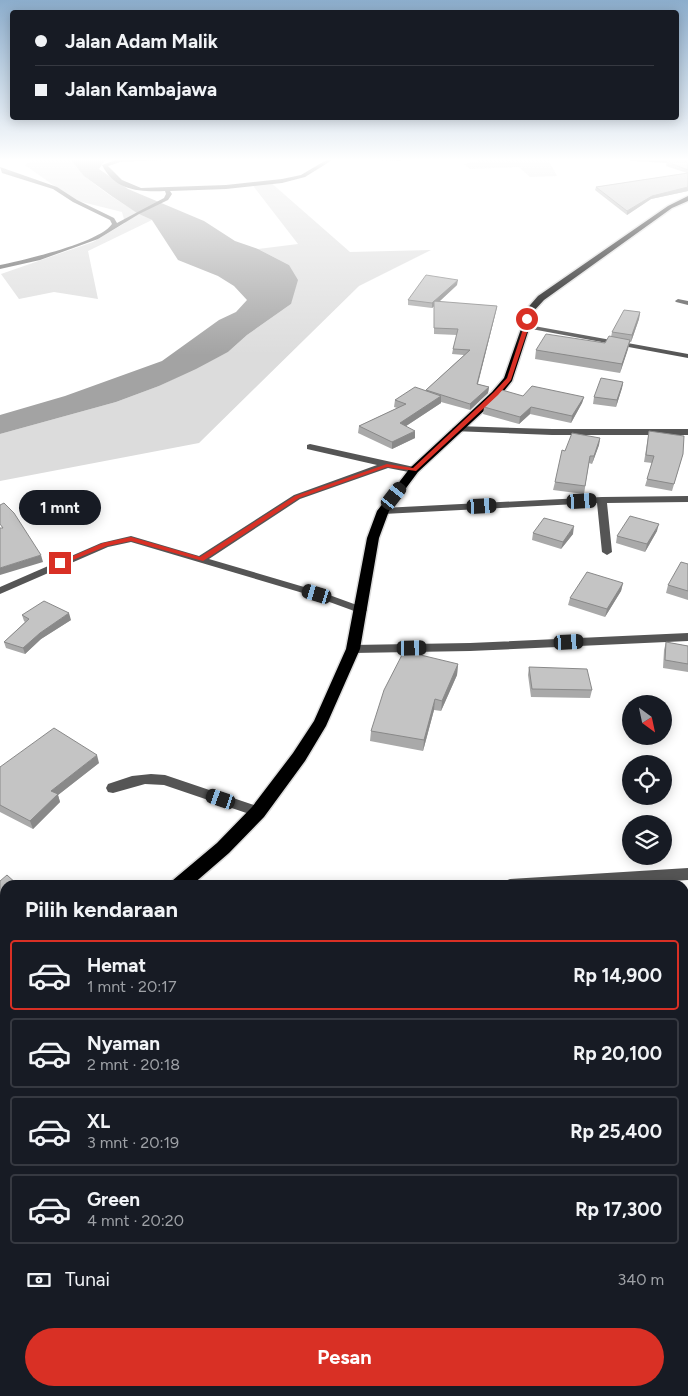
<!DOCTYPE html>
<html lang="id">
<head>
<meta charset="utf-8">
<style>
	:root { --surface:#171b24; --page:#242831; --text:#f1f3f6; --muted:#9ea1a6; --line:#363941; --accent:#d93025 }
	body { margin:0; font-family:Figtree,sans-serif; background:var(--page); color:var(--text); height:100vh; display:flex; flex-direction:column; font-size:19px; white-space:nowrap }
	* { box-sizing:border-box; margin:0 }
	p { font-size:16px; color:var(--muted) }
	.icon { flex:none; width:28px; height:28px; fill:none; stroke:currentColor; stroke-width:2; stroke-linecap:round; stroke-linejoin:round }
	.map { position:relative; flex:1; overflow:hidden }
	.details { position:absolute; left:0px; top:880px; width:689px; height:516px; display:flex; flex-direction:column; background:var(--surface); border-radius:15px 15px 0 0; box-shadow:0 2px 12px #0003 }
	.details>* { flex:none }
	.banner { position:absolute; left:10px; top:10px; width:669px; height:110px; border-radius:5px; box-shadow:0 2px 12px #0003; display:grid; align-content:center; height:110px; padding:0 25px; background:var(--surface) }
	.needle { width:32px; rotate:147deg }
	.controls { position:absolute; left:622px; top:695px; display:grid; gap:10px }
	.controls a { display:grid; place-items:center; width:50px; height:50px; border-radius:50%; background:var(--surface); box-shadow:0 2px 12px #0003; font-size:25px }
	.end { position:absolute; width:22px; height:22px; margin:-11px; border:6px solid #d93025; background:#fff; box-shadow:0 0 0 2px #fff }
	.from { border-radius:50% }
	.bubble { position:absolute; height:35px; border-radius:18px; background:var(--surface); box-shadow:0 2px 12px #0003; font-size:16px; font-weight:700; line-height:35px; text-align:center }
	.car { position:absolute; width:15px; height:30px; margin:-15px -8px; border-radius:6px; box-shadow:0 0 4px 1px #0007; background:linear-gradient(#222 24%,#8ab4d8 0 40%,#222 0 76%,#8ab4d8 0 86%,#222 0) }
	.banner b { display:flex; align-items:center; gap:18px; height:48px; font-size:19px }
	.banner b+b { border-top:1px solid var(--line) }
	.banner i { width:12px; height:12px; background:var(--text) }
	ul { padding:0; list-style:none }
	li { display:flex; align-items:center; gap:15px; height:70px; margin:0 10px 8px; padding:0 15px; border:2px solid var(--line); border-radius:5px }
	li div { flex:1 }
	li b { display:block; font-size:19px }
	li em { font-style:normal; font-weight:700 }
	li.active { border-color:var(--accent) }
	li>.icon { width:45px; height:45px; stroke-width:1.5 }
	h2 { padding:0 25px; font-size:22px; line-height:60px }
	.pay { display:flex; align-items:center; gap:12px; height:55px; padding:0 25px; font-size:19px }
	.pay p { margin-inline-start:auto }
	.primary-button { display:flex; gap:10px; margin-top:auto; padding:10px 25px }
	.primary-button a { flex:1; height:58px; border-radius:30px; background:var(--accent); color:#fff; font-size:20px; font-weight:700; line-height:58px; text-align:center }
	.map>svg:first-child { display:block }
</style>
</head>
<body>
<div class="map">
<svg width="688" height="1396" viewBox="0 0 688 1396">
	<rect width="100%" height="100%" fill="#fff"/>
	<path fill="#dcdcdc" d="M 34,159 L 73,159 L 72,162 C 84,181 131,210 152,220 L 88,251 L 98,299 L 54,292 L 19,299 L 1,274 L 93,242 L 125,223 L 122,212 L 74,200 L 25,165 Z
		M 486,159 L 548,159 L 557,176 L 530,177 L 519,167 L 470,169 L 464,164 Z
		M 269,181 L 350,252 L 431,250 L 359,286 L 199,443 L 0,481 L 0,434 L 116,402 L 159,386 L 228,352 L 247,335 L 291,304 L 289,265 L 258,249 L 298,244 L 251,183 Z"/>
	<path fill="#a3a3a3" d="M 73,159 L 106,159 L 99,169 L 128,189 L 204,221 L 235,241 L 258,249 L 289,265 L 298,280 L 291,304 L 247,335 L 228,352 L 196,369 L 159,386 L 116,402 L 0,434 L 0,415 L 65,396 L 162,361 L 219,320 L 236,312 L 247,300 L 234,286 L 218,276 L 178,260 L 152,220 L 137,213 L 113,197 L 84,176 L 72,162 Z"/>
	<g fill="none" stroke-linecap="round" stroke-linejoin="round">
		<defs>
			<path id="highway" d="M 688,196 L 688,201 L 672,208 L 544,300 L 532,313 L 530,326 L 512,381 L 500,396 L 418,472 L 389,511 L 379,538 L 360,649 L 326,726 L 305,761 L 264,817 L 229,853 L 192,885 L 170,885 L 173,880 L 217,843 L 252,807 L 293,753 L 314,721 L 346,649 L 367,538 L 377,511 L 410,468 L 492,392 L 504,378 L 522,326 L 524,312 L 538,296 L 668,206 Z
				M 5,1001 L 5,1021 L 0,1023 L 0,1003 Z"/>
		</defs>
		<use href="#highway" stroke="#dbdbdb" stroke-width="3"/>
		<path fill="#555" fill-rule="evenodd" d="M 118,159 L 182,159 L 120,162 L 108,166 L 122,180 L 141,188 L 226,185 L 282,179 L 301,175 L 328,159 L 334,159 L 305,177 L 282,183 L 226,189 L 170,191 L 172,194 L 168,200 L 139,214 L 98,239 L 40,260 L 0,269 L 0,265 C 24,260 99,243 112,224 L 110,220 L 73,202 L 53,189 L 2,173 L 0,167 L 57,187 L 77,200 L 114,218 L 117,223 L 164,198 L 166,194 L 165,191 C 140,192 115,191 102,165 Z
			M 364,159 L 402,159 L 400,161 Z
			M 629,159 L 688,160 L 688,164 L 631,161 Z
			M 678,299 L 688,301 L 688,305 L 676,302 L 675,301 Z
			M 523,324 L 688,354 L 688,358 L 526,328 L 522,326 Z
			M 456,426 L 552,429 L 688,429 L 688,435 L 552,435 L 453,431 L 452,429 Z
			M 310,444 L 414,467 L 419,470 L 414,473 L 388,468 L 300,499 L 209,559 L 321,592 L 365,608 L 367,610 L 365,612 L 357,612 L 313,596 L 131,542 L 108,547 L 0,594 L 0,587 L 101,543 L 131,536 L 199,556 L 294,495 L 377,465 L 307,449 L 307,445 Z
			M 688,496 L 688,502 L 607,503 L 612,552 L 607,555 L 602,552 L 597,503 L 383,514 L 378,511 L 383,508 L 602,497 Z
			M 688,633 L 688,641 L 470,651 L 353,653 L 347,649 L 353,645 L 470,643 Z
			M 151,774 L 165,775 L 263,808 L 265,812 L 263,816 L 258,817 L 164,785 L 145,784 L 113,793 L 108,792 L 106,788 L 108,784 L 132,776 Z
			M 688,868 L 688,880 L 609,885 L 502,885 L 505,881 L 510,879 Z
			M 684,1183 L 688,1183 L 688,1203 L 684,1203 Z
			M 0,1222 L 5,1222 L 5,1242 L 0,1242 Z"/>
		<use href="#highway" fill="#000" fill-rule="evenodd"/>
	</g>
	<path fill="#a9a9a9" d="M 667,162 L 688,162 L 688,191 L 651,199 L 627,215 L 595,190 L 596,187 L 687,173 L 666,166 Z
		M 457,285 L 439,302 L 497,306 L 496,311 L 478,384 L 489,387 L 488,393 L 470,410 L 441,402 L 441,403 L 406,426 L 415,438 L 392,449 L 358,433 L 359,426 L 397,408 L 394,407 L 395,400 L 426,390 L 464,355 L 452,354 L 453,349 L 457,335 L 434,334 L 434,306 L 432,308 L 408,305 L 408,300 Z
		M 640,312 L 639,319 L 631,342 L 630,342 L 628,349 L 620,373 L 535,359 L 536,350 L 605,343 L 611,337 L 612,332 Z
		M 623,382 L 622,388 L 616,407 L 593,404 L 594,397 Z
		M 523,396 L 584,397 L 582,403 L 571,423 L 530,414 L 519,424 L 483,414 L 484,407 Z
		M 649,431 L 683,454 L 672,491 L 645,486 L 652,463 L 644,462 Z
		M 600,438 L 599,445 L 592,464 L 589,463 L 584,494 L 553,490 L 555,482 L 565,451 Z
		M 657,531 L 645,552 L 616,543 L 617,536 Z
		M 533,533 L 573,534 L 561,549 L 532,540 Z
		M 688,564 L 688,600 L 666,593 L 668,585 Z
		M 623,583 L 621,591 L 605,617 L 568,605 L 570,598 Z
		M 22,615 L 71,620 L 41,639 L 25,654 L 6,648 L 4,642 L 25,622 L 24,621 Z
		M 666,642 L 688,646 L 688,672 L 663,668 L 664,650 Z
		M 458,664 L 457,675 L 441,711 L 434,710 L 423,751 L 370,741 L 371,731 Z
		M 529,667 L 592,690 L 590,698 L 531,697 L 528,675 Z
		M 99,763 L 58,795 L 60,802 L 33,829 L 0,812 L 0,767 Z
		M 0,881 L 5,885 L 5,931 L 0,927 Z"/>
	<path fill="#898989" d="M 688,187 L 688,191 L 651,199 L 627,215 L 627,211 L 652,196 Z
		M 458,280 L 457,285 L 432,308 L 432,303 Z
		M 497,306 L 496,311 L 476,390 L 477,384 Z
		M 640,312 L 639,319 L 631,342 L 632,335 Z
		M 630,340 L 628,349 L 620,373 L 622,364 Z
		M 623,382 L 622,388 L 616,407 L 617,400 Z
		M 489,387 L 488,393 L 470,410 L 470,404 Z
		M 441,396 L 441,403 L 400,430 L 400,423 Z
		M 584,397 L 582,403 L 571,423 L 572,416 Z
		M 531,407 L 530,414 L 519,424 L 520,417 Z
		M 415,431 L 415,438 L 392,449 L 392,442 Z
		M 600,438 L 599,445 L 592,464 L 594,456 Z
		M 659,524 L 657,531 L 645,552 L 647,544 Z
		M 574,526 L 573,534 L 561,549 L 563,542 Z
		M 41,555 L 43,562 L 0,575 L 0,568 Z
		M 623,583 L 621,591 L 605,617 L 607,609 Z
		M 69,613 L 71,620 L 41,639 L 25,654 L 23,648 L 40,633 Z
		M 458,664 L 457,675 L 441,711 L 442,701 Z
		M 435,699 L 434,710 L 423,751 L 424,740 Z
		M 97,755 L 99,763 L 58,795 L 60,802 L 33,829 L 30,821 L 51,791 Z
		M 153,1391 L 161,1391 L 158,1396 L 150,1396 Z"/>
	<path fill="#c4c4c4" stroke="#898989" d="M 667,162 L 688,162 L 688,170 Z
		M 688,173 L 688,187 L 652,196 L 627,211 L 596,187 Z
		M 426,275 L 458,280 L 432,303 L 408,300 Z
		M 434,301 L 497,306 L 477,384 L 489,387 L 470,404 L 426,390 L 470,350 L 453,349 L 458,329 L 434,328 Z
		M 624,310 L 640,312 L 632,335 L 612,332 Z
		M 546,334 L 605,343 L 609,336 L 630,340 L 622,364 L 536,350 Z
		M 601,378 L 623,382 L 617,400 L 594,397 Z
		M 532,386 L 584,397 L 572,416 L 531,407 L 520,417 L 484,407 L 502,390 L 523,396 Z
		M 415,387 L 441,396 L 400,423 L 415,431 L 392,442 L 359,426 L 406,404 L 395,400 Z
		M 649,431 L 684,436 L 683,454 L 674,484 L 647,479 L 654,456 L 646,455 Z
		M 572,433 L 600,438 L 594,456 L 590,456 L 585,486 L 555,482 L 562,450 L 565,451 Z
		M 4,503 L 14,513 L 41,555 L 0,568 L 0,528 L 3,528 L 0,524 L 0,505 Z
		M 630,516 L 659,524 L 647,544 L 617,536 Z
		M 544,518 L 574,526 L 563,542 L 533,533 Z
		M 681,562 L 688,564 L 688,591 L 668,585 Z
		M 587,572 L 623,583 L 607,609 L 570,598 Z
		M 44,601 L 69,613 L 40,633 L 23,648 L 4,642 L 29,619 L 22,615 Z
		M 666,642 L 688,646 L 688,664 L 665,660 Z
		M 404,651 L 458,664 L 442,701 L 435,699 L 424,740 L 371,731 L 384,690 Z
		M 529,667 L 587,669 L 592,690 L 532,689 Z
		M 54,728 L 97,755 L 51,791 L 58,794 L 30,821 L 0,805 L 0,767 Z
		M 7,875 L 18,885 L 5,885 L 5,925 L 4,926 L 0,922 L 0,881 Z
		M 42,1391 L 153,1391 L 150,1396 L 48,1396 Z"/>
	<linearGradient id="sky" x2="0" y2="1"><stop stop-color="#8cadcc"/><stop offset="0.45" stop-color="#fff"/><stop offset="1" stop-color="#fff" stop-opacity="0"/></linearGradient>
	<rect width="688" height="355" fill="url(#sky)"/>
	<path fill="#d93025" d="M 527,317 L 529,319 L 529,326 L 511,380 L 498,395 L 416,471 L 387,467 L 299,498 L 203,561 L 131,541 L 107,546 L 63,564 L 57,563 L 103,543 L 131,537 L 200,557 L 295,496 L 387,464 L 413,468 L 494,392 L 507,378 L 524,326 L 524,319 Z"/>
</svg>
<div class="controls">
<a><svg class="needle" viewBox="-14 -14 28 28"><path d="M0-13l5 13h-10z" fill="#e53935"/><path d="M0 13l5-13h-10z" fill="#9ea1a6"/></svg></a>
<a><svg class="icon" aria-label="locate" viewBox="0 0 24 24"><circle cx="12" cy="12" r="6"/><path d="M12 2v4M12 18v4M2 12h4M18 12h4"/></svg></a>
<a><svg class="icon" aria-label="layers" viewBox="0 0 24 24"><path d="M12 4l9 5-9 5-9-5zM3 14l9 5 9-5"/></svg></a>
</div>
<i class="end from" style="left:527px;top:319px"></i>
<i class="end" style="left:60px;top:563px"></i>
<div class="bubble" style="left:19px;top:490px;width:82px">1 mnt</div>
<i class="car" style="left:394px;top:496px;rotate:38deg"></i>
<i class="car" style="left:582px;top:501px;rotate:87deg"></i>
<i class="car" style="left:482px;top:506px;rotate:87deg"></i>
<i class="car" style="left:317px;top:594px;rotate:287deg"></i>
<i class="car" style="left:569px;top:642px;rotate:87deg"></i>
<i class="car" style="left:412px;top:648px;rotate:89deg"></i>
<i class="car" style="left:221px;top:799px;rotate:289deg"></i>
<div class="banner">
<b><i class="from"></i>Jalan Adam Malik</b>
<b><i></i>Jalan Kambajawa</b>
</div>
<section class="details">
<h2>Pilih kendaraan</h2>
<ul>
<li class="active"><svg class="icon" aria-label="car" viewBox="0 0 24 24"><path d="M5 17H2v-5l4-1 3-4h7l3 4 3 1v5h-3M9 17h6M6 11h13"/><circle cx="7" cy="17" r="2"/><circle cx="17" cy="17" r="2"/></svg><div><b>Hemat</b><p>1 mnt · 20:17</p></div><em>Rp 14,900</em></li>
<li><svg class="icon" aria-label="car" viewBox="0 0 24 24"><path d="M5 17H2v-5l4-1 3-4h7l3 4 3 1v5h-3M9 17h6M6 11h13"/><circle cx="7" cy="17" r="2"/><circle cx="17" cy="17" r="2"/></svg><div><b>Nyaman</b><p>2 mnt · 20:18</p></div><em>Rp 20,100</em></li>
<li><svg class="icon" aria-label="car" viewBox="0 0 24 24"><path d="M5 17H2v-5l4-1 3-4h7l3 4 3 1v5h-3M9 17h6M6 11h13"/><circle cx="7" cy="17" r="2"/><circle cx="17" cy="17" r="2"/></svg><div><b>XL</b><p>3 mnt · 20:19</p></div><em>Rp 25,400</em></li>
<li><svg class="icon" aria-label="car" viewBox="0 0 24 24"><path d="M5 17H2v-5l4-1 3-4h7l3 4 3 1v5h-3M9 17h6M6 11h13"/><circle cx="7" cy="17" r="2"/><circle cx="17" cy="17" r="2"/></svg><div><b>Green</b><p>4 mnt · 20:20</p></div><em>Rp 17,300</em></li>
</ul>
<div class="pay"><svg class="icon" aria-label="cash" viewBox="0 0 24 24"><path d="M3 7h18v10H3z"/><circle cx="12" cy="12" r="2"/></svg>Tunai<p>340 m</p></div>
<div class="primary-button"><a>Pesan</a></div>
</section>
</div>
</body>
</html>
